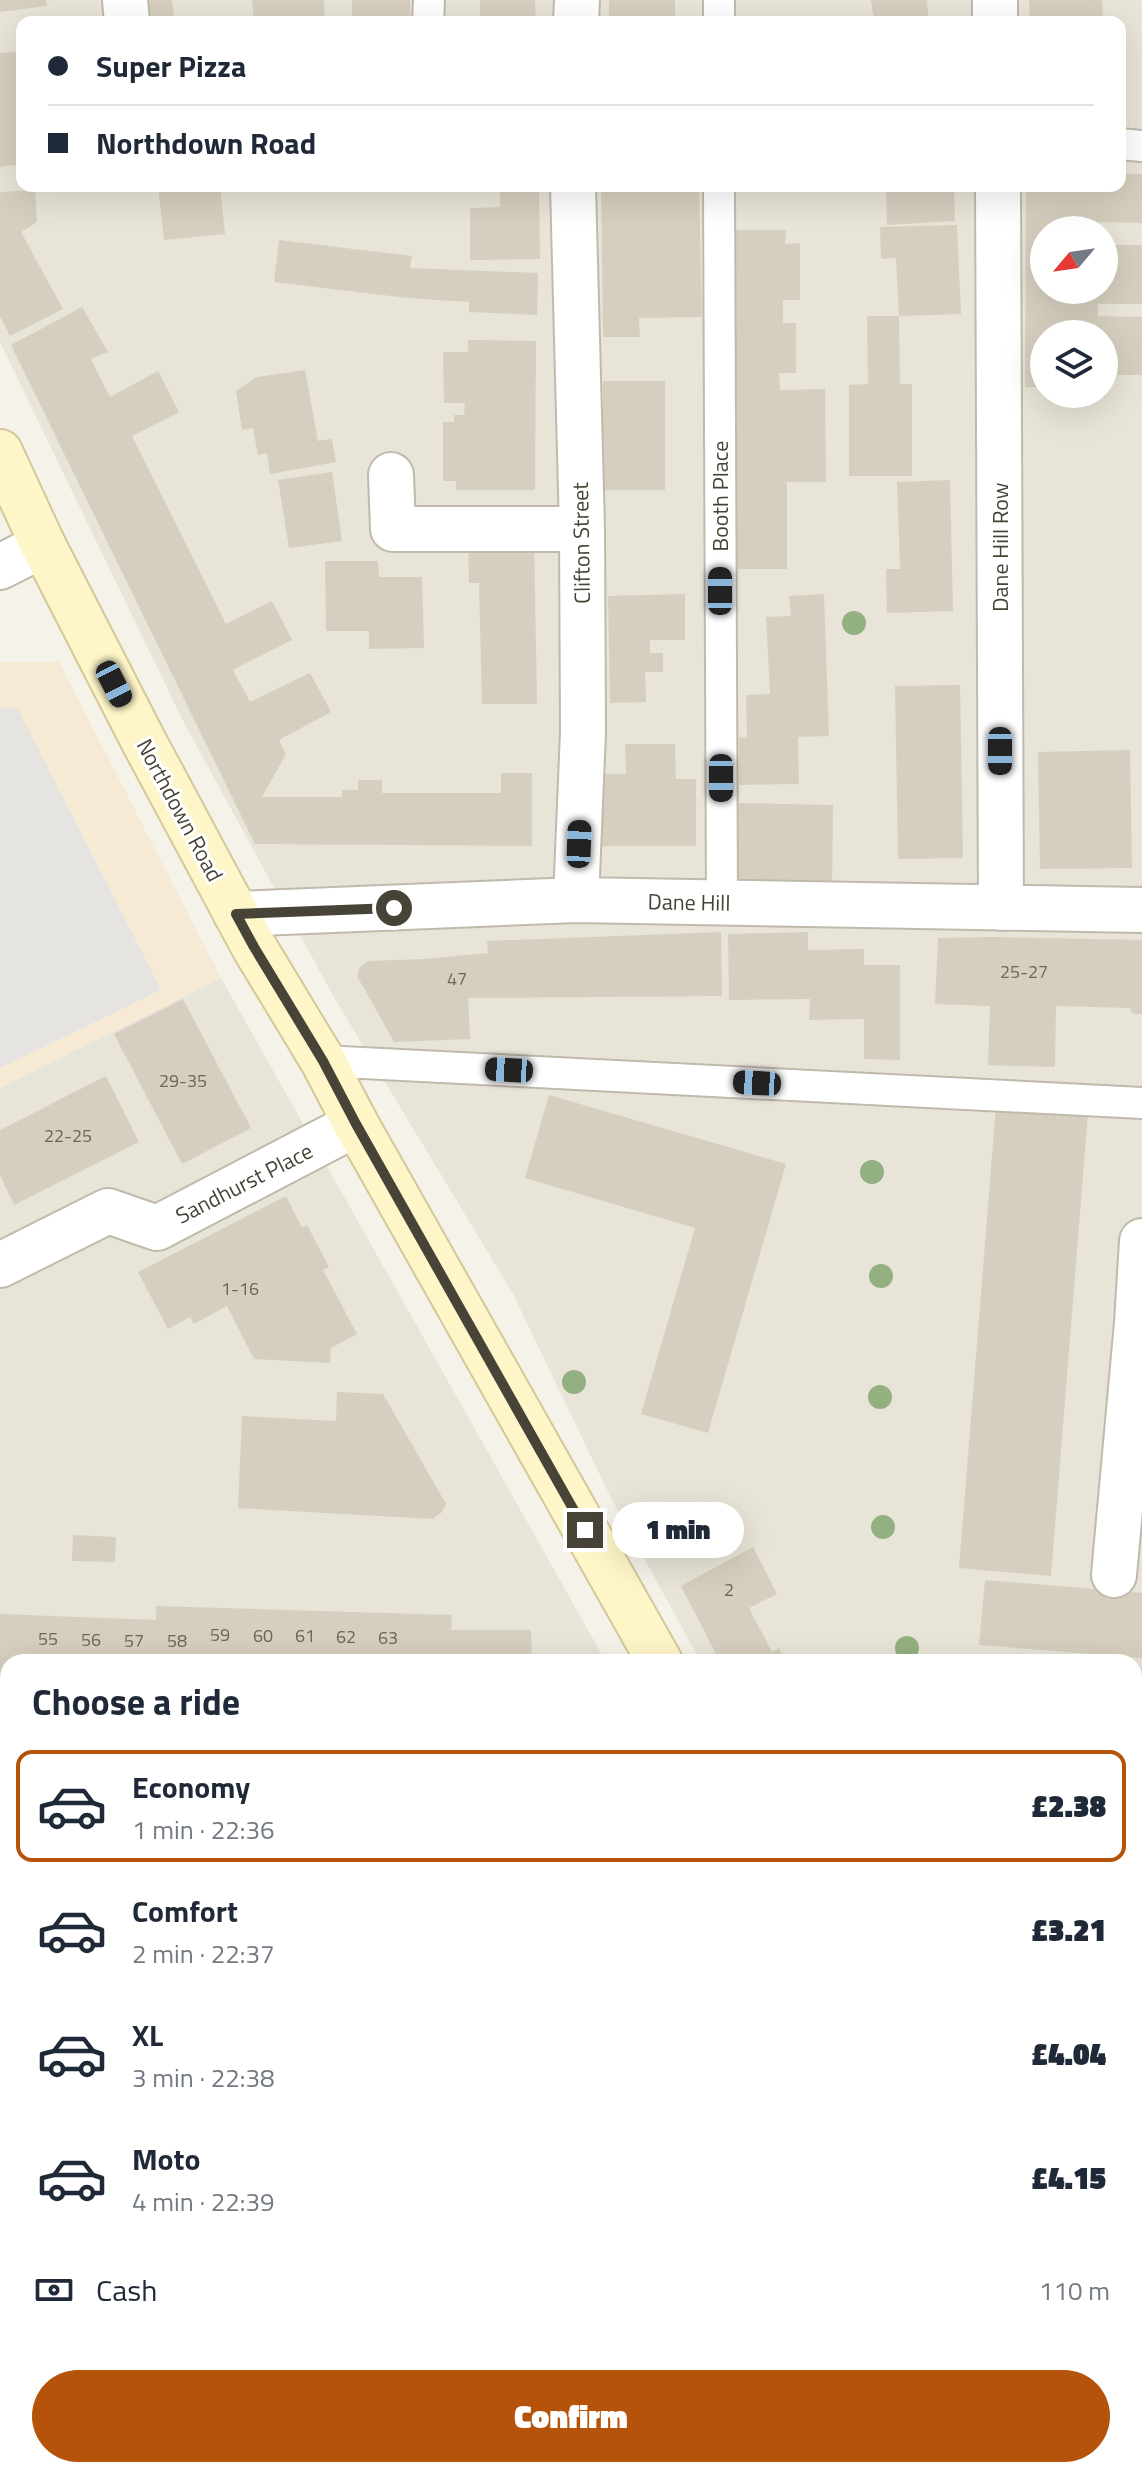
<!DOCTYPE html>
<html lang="en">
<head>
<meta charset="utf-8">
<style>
	:root { --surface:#fff; --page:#f2f2f3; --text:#1f2937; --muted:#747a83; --line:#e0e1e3; --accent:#b45309 }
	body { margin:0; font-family:"Titillium Web",sans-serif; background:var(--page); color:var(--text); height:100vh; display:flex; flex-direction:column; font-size:30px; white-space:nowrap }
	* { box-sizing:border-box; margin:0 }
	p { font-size:26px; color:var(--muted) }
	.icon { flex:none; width:44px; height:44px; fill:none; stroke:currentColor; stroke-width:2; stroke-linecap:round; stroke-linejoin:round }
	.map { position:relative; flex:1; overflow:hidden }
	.side { position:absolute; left:0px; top:1654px; width:1142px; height:824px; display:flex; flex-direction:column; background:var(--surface); border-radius:24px 24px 0 0; box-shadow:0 8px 32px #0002 }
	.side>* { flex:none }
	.hud { position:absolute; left:16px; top:16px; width:1110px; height:176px; border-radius:16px; box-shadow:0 8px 32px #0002; display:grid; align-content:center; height:176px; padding:0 32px; background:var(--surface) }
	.needle { width:52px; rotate:241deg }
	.buttons { position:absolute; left:1030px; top:216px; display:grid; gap:16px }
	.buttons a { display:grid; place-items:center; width:88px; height:88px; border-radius:50%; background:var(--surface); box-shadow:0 8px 32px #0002; font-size:40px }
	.end { position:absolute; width:36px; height:36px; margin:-18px; border:10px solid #484337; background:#fff; box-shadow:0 0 0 4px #fff }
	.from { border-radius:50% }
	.bubble { position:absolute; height:56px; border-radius:28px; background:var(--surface); box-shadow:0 8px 32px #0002; font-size:26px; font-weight:800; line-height:56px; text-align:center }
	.car { position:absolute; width:24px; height:48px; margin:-24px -12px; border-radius:10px; box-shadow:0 0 6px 2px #0007; background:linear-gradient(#222 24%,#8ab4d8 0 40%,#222 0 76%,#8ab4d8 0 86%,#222 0) }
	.hud b { display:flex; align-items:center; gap:28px; height:76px; font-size:30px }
	.hud b+b { border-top:2px solid var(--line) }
	.hud i { width:20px; height:20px; background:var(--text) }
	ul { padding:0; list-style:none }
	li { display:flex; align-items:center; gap:24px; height:112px; margin:0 16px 12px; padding:0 16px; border:4px solid transparent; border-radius:16px }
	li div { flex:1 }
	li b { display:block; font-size:30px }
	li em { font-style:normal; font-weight:800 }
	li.selected { border-color:var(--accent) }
	li>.icon { width:72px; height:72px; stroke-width:1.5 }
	h2 { padding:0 32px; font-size:36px; line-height:96px }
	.pay { display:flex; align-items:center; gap:20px; height:88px; padding:0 32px; font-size:30px }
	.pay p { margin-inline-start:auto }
	.primary-button { display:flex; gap:16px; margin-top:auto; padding:16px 32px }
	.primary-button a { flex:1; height:92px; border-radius:48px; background:var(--accent); color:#fff; font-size:32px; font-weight:800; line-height:92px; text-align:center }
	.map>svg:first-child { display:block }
</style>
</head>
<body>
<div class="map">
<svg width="1142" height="2478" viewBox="0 0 1142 2478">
	<rect width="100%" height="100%" fill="#f4f2e9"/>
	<path fill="#e8e4d7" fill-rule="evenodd" d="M 0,0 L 1142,0 L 1142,2478 L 984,2478 L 983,2470 L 1134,2470 L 1134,1662 L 701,1662 L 611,1498 L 513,1294 L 335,999 L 184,723 L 0,342 ZM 22,22 L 1120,22 L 1120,186 L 22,186 ZM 1044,230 L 1104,230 L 1104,290 L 1044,290 ZM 1044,334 L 1104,334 L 1104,394 L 1044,394 Z
		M 221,978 L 606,1662 L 8,1662 L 8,2470 L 796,2470 L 803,2478 L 0,2478 L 0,1088 Z"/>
	<path fill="#f6ead5" d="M 0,662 L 59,662 L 221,978 L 0,1088 Z"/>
	<path fill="#cce8b2" d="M 362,2470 L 793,2470 L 782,2478 L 365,2478 Z"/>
	<path fill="#e6e4e1" d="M 0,708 L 18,709 L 161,990 L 0,1068 Z
		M 0,1753 L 8,1753 L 8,1993 L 0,1962 Z
		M 8,2153 L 8,2258 L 0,2260 L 0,2155 Z"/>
	<path fill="#d6cfbf" d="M 0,0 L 46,0 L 47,6 L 0,12 Z
		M 137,0 L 172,0 L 175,22 L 140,22 Z
		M 252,0 L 324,0 L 325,22 L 254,22 Z
		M 352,0 L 410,0 L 410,22 L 352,22 Z
		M 480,0 L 535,0 L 536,22 L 480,22 Z
		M 609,0 L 675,0 L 675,22 L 609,22 Z
		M 871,0 L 927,0 L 929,22 L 874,22 Z
		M 1029,0 L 1102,0 L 1103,22 L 1030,22 Z
		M 22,51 L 22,164 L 0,167 L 0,53 Z
		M 1120,174 L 1142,174 L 1142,223 L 1093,222 L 1093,230 L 1044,230 L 1044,290 L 1104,290 L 1104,245 L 1142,245 L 1142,304 L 1098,304 L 1098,316 L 1142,317 L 1142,375 L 1104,375 L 1104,334 L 1044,334 L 1044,387 L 1025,387 L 1026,186 L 1120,186 Z
		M 158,186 L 220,186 L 225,234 L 164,240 Z
		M 500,186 L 539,186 L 540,259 L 470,260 L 470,208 L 500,207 Z
		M 601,186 L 699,186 L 702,317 L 639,318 L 640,337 L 603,337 Z
		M 886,186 L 954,186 L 955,221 L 887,225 Z
		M 35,190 L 37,222 L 21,232 L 63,309 L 10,336 L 0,316 L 0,192 Z
		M 957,225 L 961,314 L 899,316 L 896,258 L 881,259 L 880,227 Z
		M 727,230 L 786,230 L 785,244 L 800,243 L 800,300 L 783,300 L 783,323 L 796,323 L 796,373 L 779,373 L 780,390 L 825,389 L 826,482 L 787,482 L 787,569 L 730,569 Z
		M 279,240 L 412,256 L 410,268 L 538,273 L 537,315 L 469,312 L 469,302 L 407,298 L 274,282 Z
		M 82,307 L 108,352 L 91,359 L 110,397 L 158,371 L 179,412 L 132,436 L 226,624 L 272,601 L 292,640 L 233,670 L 250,702 L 310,673 L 331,712 L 279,740 L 286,754 L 262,797 L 342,797 L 342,790 L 358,790 L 358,780 L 382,780 L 382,793 L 501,793 L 501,773 L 532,773 L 532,846 L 255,844 L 11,345 Z
		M 867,316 L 899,316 L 900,384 L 912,384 L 912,476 L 849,476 L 849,385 L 868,384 Z
		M 468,340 L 536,341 L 535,490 L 456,490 L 456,481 L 443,481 L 443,422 L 454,422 L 454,415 L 464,415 L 465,403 L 444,403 L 443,352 L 468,352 Z
		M 305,370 L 318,441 L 332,439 L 336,462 L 270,474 L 267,453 L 258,455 L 253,428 L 242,430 L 236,391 L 257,377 Z
		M 603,381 L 665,381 L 665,490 L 603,490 Z
		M 332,472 L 342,541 L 289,548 L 278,480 Z
		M 950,480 L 953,611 L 887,613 L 886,569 L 900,569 L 897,482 Z
		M 534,537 L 537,704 L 482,704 L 479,583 L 469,583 L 468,538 Z
		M 325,561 L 378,561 L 379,577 L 422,577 L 424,648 L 369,649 L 369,631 L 326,631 Z
		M 685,594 L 685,640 L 650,640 L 650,653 L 663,653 L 663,672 L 645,672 L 646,702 L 610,703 L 608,596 Z
		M 824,594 L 829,736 L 798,737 L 799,784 L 739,785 L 739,737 L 747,738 L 746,695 L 770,694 L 766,617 L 791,616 L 789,596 Z
		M 960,685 L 963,858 L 898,859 L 895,686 Z
		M 625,744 L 675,744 L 676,779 L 696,779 L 696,846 L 602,846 L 601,774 L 626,774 Z
		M 1130,750 L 1132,868 L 1040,869 L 1038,752 Z
		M 736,803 L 833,805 L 832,890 L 734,888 Z
		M 721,932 L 722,996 L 468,998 L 470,1039 L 394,1042 L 357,976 L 360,967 L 369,961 L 424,959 L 488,953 L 487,941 Z
		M 808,932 L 808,950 L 864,949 L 864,965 L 900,965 L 900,1060 L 864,1059 L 864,1019 L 809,1020 L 810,999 L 729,1000 L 728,934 Z
		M 992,937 L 1142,940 L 1142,1014 L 1133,1014 L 1130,1008 L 1056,1006 L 1055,1067 L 988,1065 L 990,1006 L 935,1004 L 938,938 Z
		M 183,999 L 251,1128 L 182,1164 L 114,1034 Z
		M 106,1076 L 139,1142 L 14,1205 L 0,1175 L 0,1130 Z
		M 549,1095 L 786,1164 L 708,1433 L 641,1414 L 695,1228 L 525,1178 Z
		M 996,1106 L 1088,1113 L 1051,1576 L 959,1568 Z
		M 286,1196 L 302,1228 L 307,1225 L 329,1267 L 323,1270 L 357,1334 L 331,1348 L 330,1363 L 254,1359 L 227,1306 L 194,1324 L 190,1317 L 168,1329 L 138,1272 Z
		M 337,1392 L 383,1394 L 446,1504 L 442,1512 L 433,1519 L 238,1508 L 242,1416 L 336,1421 Z
		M 73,1535 L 116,1537 L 115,1562 L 72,1561 Z
		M 753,1547 L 777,1594 L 749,1608 L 772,1652 L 779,1648 L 786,1662 L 720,1662 L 681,1586 Z
		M 985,1580 L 1142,1593 L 1142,1658 L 979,1645 Z
		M 156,1606 L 452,1615 L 451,1630 L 531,1630 L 532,1662 L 8,1662 L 8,1677 L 0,1677 L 0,1614 L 156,1620 Z
		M 1142,2039 L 1142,2087 L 1134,2089 L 1134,2042 Z
		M 0,2099 L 8,2125 L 8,2139 L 0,2141 Z
		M 0,2299 L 8,2299 L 8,2470 L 72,2470 L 73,2478 L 0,2478 Z
		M 1142,2417 L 1142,2472 L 1077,2478 L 984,2478 L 983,2470 L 1134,2470 L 1134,2418 Z"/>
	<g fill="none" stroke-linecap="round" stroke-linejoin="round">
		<defs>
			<path id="service" d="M 428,22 L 429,0
				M 719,22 L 719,0
				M 1120,144 L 1142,146
				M 719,186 L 722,903
				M 323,1061 L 1142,1103
				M 211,2470 L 213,2478
				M 326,2470 L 328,2478"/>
			<path id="minor" d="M 125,0 L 127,22
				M 995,0 L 995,22
				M 576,22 L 577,0
				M 573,186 L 582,529 L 583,732 L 576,900
				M 998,186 L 1001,908
				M 391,475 L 393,529 L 582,529
				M 0,567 L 43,545
				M 236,914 L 576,900 L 1142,910
				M 0,1265 L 108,1211 L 157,1228 L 356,1124
				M 1114,1575 L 1137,1323 L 1142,1241
				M 1134,1714 L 1142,1714
				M 0,1715 L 8,1715
				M 858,2478 L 865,2470"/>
			<path id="secondary" d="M 0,452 L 43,545 L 143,740 L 254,947 L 323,1061 L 356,1124 L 660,1662
				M 932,2470 L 934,2478"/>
		</defs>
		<use href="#service" stroke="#c0baac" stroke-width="34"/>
		<use href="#minor" stroke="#c0baac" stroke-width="48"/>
		<use href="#secondary" stroke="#d4c899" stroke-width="48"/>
		<use href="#service" stroke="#fff" stroke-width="30"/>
		<use href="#minor" stroke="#fff" stroke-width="44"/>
		<use href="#secondary" stroke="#fef5c9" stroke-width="44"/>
	</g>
	<g fill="#93b080">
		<circle cx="854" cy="623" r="12"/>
		<circle cx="872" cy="1172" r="12"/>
		<circle cx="881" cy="1276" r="12"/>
		<circle cx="574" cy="1382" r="12"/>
		<circle cx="880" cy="1397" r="12"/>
		<circle cx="883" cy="1527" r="12"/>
		<circle cx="907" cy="1648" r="12"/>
	</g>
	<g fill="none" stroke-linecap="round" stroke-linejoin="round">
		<path stroke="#484337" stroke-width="10" d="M 394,908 L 236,914 L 254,947 L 323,1061 L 356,1124 L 585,1530"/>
	</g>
	<g text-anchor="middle" stroke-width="6" stroke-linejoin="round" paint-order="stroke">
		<g font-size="18" fill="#6c6659">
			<text x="1024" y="978">25-27</text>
			<text x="457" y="985">47</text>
			<text x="183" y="1087">29-35</text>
			<text x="68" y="1142">22-25</text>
			<text x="240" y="1295">1-16</text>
			<text x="729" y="1596">2</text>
			<text x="220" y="1641">59</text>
			<text x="263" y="1642">60</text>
			<text x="305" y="1642">61</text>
			<text x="346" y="1643">62</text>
			<text x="388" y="1644">63</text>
			<text x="48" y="1645">55</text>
			<text x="91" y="1646">56</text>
			<text x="134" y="1647">57</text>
			<text x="177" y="1647">58</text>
		</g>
		<g font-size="22" fill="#484337" stroke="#fff">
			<text transform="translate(720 496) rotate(-90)" y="8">Booth Place</text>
			<text transform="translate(581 543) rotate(-91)" y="8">Clifton Street</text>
			<text transform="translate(1000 547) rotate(-90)" y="8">Dane Hill Row</text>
			<text transform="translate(180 810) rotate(62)" y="8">Northdown Road</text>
			<text transform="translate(689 902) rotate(1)" y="8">Dane Hill</text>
			<text transform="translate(244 1183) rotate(-27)" y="8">Sandhurst Place</text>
		</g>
	</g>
</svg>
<div class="buttons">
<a><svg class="needle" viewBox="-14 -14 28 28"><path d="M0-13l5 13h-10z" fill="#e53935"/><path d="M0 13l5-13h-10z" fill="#747a83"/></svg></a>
<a><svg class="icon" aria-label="layers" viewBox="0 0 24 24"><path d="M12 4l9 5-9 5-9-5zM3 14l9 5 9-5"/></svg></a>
</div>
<i class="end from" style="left:394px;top:908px"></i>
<i class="end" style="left:585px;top:1530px"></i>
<div class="bubble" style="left:612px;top:1502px;width:132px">1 min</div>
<i class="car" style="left:720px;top:591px;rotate:0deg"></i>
<i class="car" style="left:114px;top:684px;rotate:153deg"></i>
<i class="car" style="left:1000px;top:751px;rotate:180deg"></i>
<i class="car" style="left:721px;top:778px;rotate:180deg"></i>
<i class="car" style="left:579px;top:844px;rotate:2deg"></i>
<i class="car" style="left:509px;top:1070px;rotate:273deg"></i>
<i class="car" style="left:757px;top:1083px;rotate:273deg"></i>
<div class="hud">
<b><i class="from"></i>Super Pizza</b>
<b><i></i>Northdown Road</b>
</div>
<section class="side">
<h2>Choose a ride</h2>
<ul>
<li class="selected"><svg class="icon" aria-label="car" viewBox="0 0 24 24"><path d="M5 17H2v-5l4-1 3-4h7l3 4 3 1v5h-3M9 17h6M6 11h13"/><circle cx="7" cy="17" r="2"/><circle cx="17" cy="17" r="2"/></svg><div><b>Economy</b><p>1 min · 22:36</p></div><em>£2.38</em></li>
<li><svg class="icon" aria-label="car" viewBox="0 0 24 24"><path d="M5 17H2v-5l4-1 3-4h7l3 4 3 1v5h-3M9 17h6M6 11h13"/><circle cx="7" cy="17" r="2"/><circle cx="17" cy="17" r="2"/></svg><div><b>Comfort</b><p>2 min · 22:37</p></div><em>£3.21</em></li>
<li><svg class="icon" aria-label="car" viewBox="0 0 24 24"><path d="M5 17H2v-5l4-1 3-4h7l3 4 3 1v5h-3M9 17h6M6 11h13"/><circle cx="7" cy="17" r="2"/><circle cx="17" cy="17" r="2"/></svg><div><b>XL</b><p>3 min · 22:38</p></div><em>£4.04</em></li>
<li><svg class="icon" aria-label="car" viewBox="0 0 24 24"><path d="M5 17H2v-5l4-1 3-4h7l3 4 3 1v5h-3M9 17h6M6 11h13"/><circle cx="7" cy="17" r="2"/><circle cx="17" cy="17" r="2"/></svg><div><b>Moto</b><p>4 min · 22:39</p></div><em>£4.15</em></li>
</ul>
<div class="pay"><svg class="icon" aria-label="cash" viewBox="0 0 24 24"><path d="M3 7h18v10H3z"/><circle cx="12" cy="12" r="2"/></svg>Cash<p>110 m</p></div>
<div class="primary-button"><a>Confirm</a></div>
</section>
</div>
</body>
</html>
